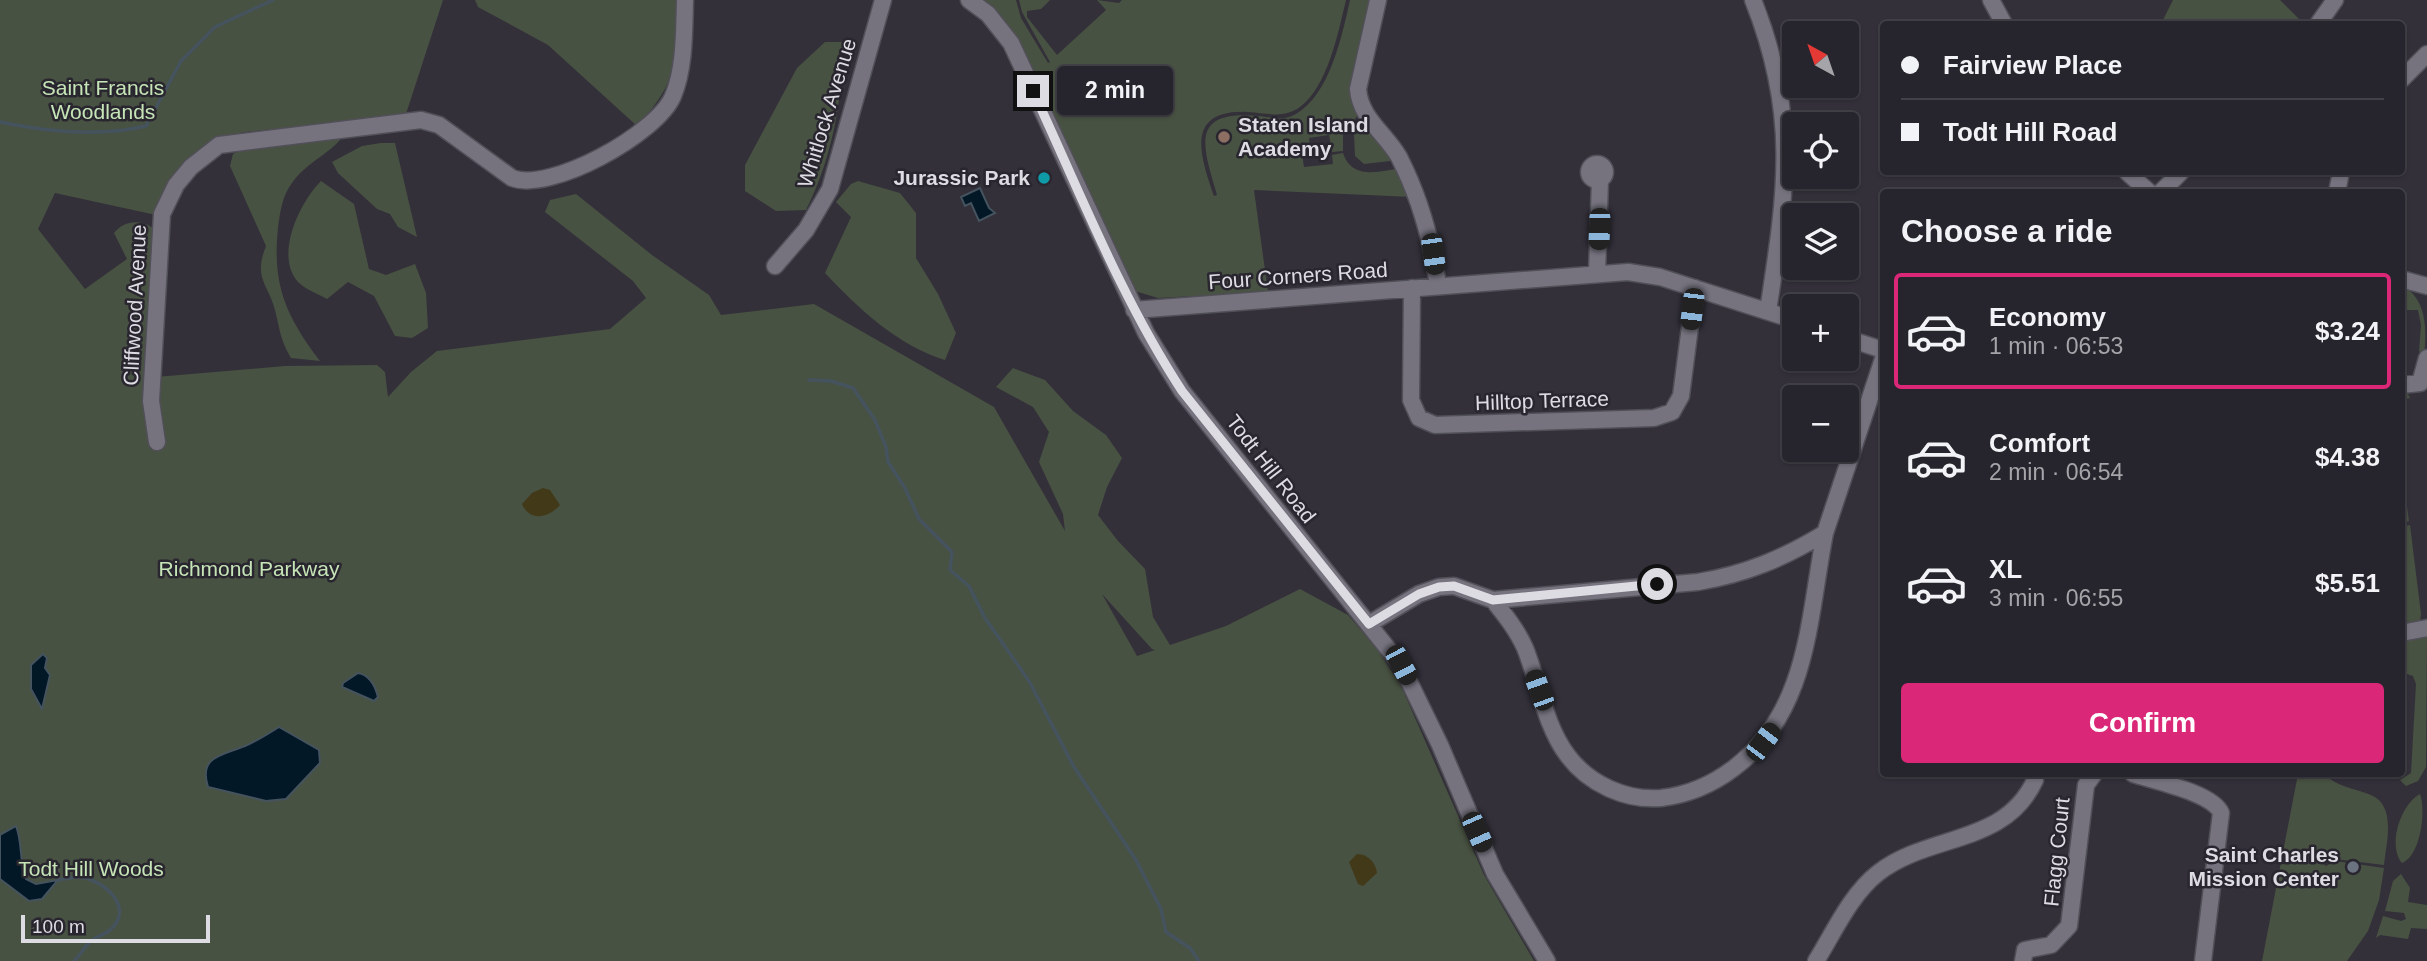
<!DOCTYPE html>
<html lang="en">
<head>
<meta charset="utf-8">
<style>
	:root { --surface:#26242c; --page:#2e2c34; --text:#f1f3f6; --muted:#a4a4a9; --line:#424148; --accent:#db2777 }
	body { margin:0; font-family:Helvetica,sans-serif; background:var(--page); color:var(--text); height:100vh; display:flex; flex-direction:column; font-size:26px; white-space:nowrap }
	* { box-sizing:border-box; margin:0 }
	p { font-size:23px; color:var(--muted) }
	.icon { flex:none; width:38px; height:38px; fill:none; stroke:currentColor; stroke-width:2; stroke-linecap:round; stroke-linejoin:round }
	.map { position:relative; flex:1; overflow:hidden }
	.drawer { position:absolute; left:1880px; top:189px; width:525px; height:588px; display:flex; flex-direction:column; background:var(--surface); border-radius:7px; box-shadow:0 2px 5px #0004,0 0 0 2px var(--line) }
	.drawer>* { flex:none }
	.top-card { position:absolute; left:1880px; top:21px; width:525px; height:154px; border-radius:7px; box-shadow:0 2px 5px #0004,0 0 0 2px var(--line); display:grid; align-content:center; height:154px; padding:0 21px; background:var(--surface) }
	.needle { width:46px; rotate:320deg }
	.fabs { position:absolute; left:1782px; top:21px; display:grid; gap:14px }
	.fabs a { display:grid; place-items:center; width:77px; height:77px; border-radius:7px; background:var(--surface); box-shadow:0 2px 5px #0004,0 0 0 2px var(--line); font-size:35px }
	.scale { position:absolute; left:21px; bottom:18px; width:189px; box-sizing:border-box; padding-left:7px; border:4px solid #dedce3; border-top:0; font-size:19px; line-height:24px; white-space:nowrap; color:#dedce3; -webkit-text-stroke:5px #292630; paint-order:stroke }
	.end { position:absolute; width:32px; height:32px; margin:-16px; border:9px solid #dedce3; background:#111; box-shadow:0 0 0 4px #111 }
	.from { border-radius:50% }
	.bubble { position:absolute; height:49px; border-radius:7px; background:var(--surface); box-shadow:0 2px 5px #0004,0 0 0 2px var(--line); font-size:23px; font-weight:600; line-height:49px; text-align:center }
	.car { position:absolute; width:21px; height:42px; margin:-21px -10px; border-radius:9px; box-shadow:0 0 5px 2px #0007; background:linear-gradient(#222 24%,#8ab4d8 0 40%,#222 0 76%,#8ab4d8 0 86%,#222 0) }
	.top-card b { display:flex; align-items:center; gap:24px; height:66px; font-size:26px }
	.top-card b+b { border-top:2px solid var(--line) }
	.top-card i { width:18px; height:18px; background:var(--text) }
	ul { padding:0; list-style:none }
	li { display:flex; align-items:center; gap:21px; height:116px; margin:0 14px 10px; padding:0 7px; border:4px solid transparent; border-radius:7px }
	li div { flex:1 }
	li b { display:block; font-size:26px }
	li em { font-style:normal; font-weight:600 }
	li.active { border-color:var(--accent) }
	li>.icon { width:63px; height:63px; stroke-width:1.5 }
	h2 { padding:0 21px; font-size:32px; line-height:84px }
	.action { display:flex; gap:14px; margin-top:auto; padding:14px 21px }
	.action a { flex:1; height:80px; border-radius:7px; background:var(--accent); color:#fff; font-size:28px; font-weight:600; line-height:80px; text-align:center }
	.map>svg:first-child { display:block }
</style>
</head>
<body>
<div class="map">
<svg width="2427" height="961" viewBox="0 0 2427 961">
	<rect width="100%" height="100%" fill="#33303a"/>
	<path fill="#485242" fill-rule="evenodd" d="M 0,0 L 443,0 L 405,117 L 244,132 L 215,139 L 156,215 L 55,193 L 38,229 L 85,289 L 127,259 L 114,233 C 123,221 141,218 154,229 L 144,378 L 285,366 L 377,365 L 385,372 L 388,397 L 411,372 L 437,351 L 610,329 L 646,298 L 633,281 L 545,212 L 550,200 L 576,194 L 652,255 L 709,295 L 721,315 L 814,304 L 994,407 L 1065,531 L 1063,514 L 1039,462 L 1049,432 L 1033,407 L 996,387 L 1013,368 L 1045,380 L 1073,411 L 1106,435 L 1122,458 L 1107,487 L 1098,515 L 1118,541 L 1145,569 L 1153,617 L 1170,645 L 1226,626 L 1300,589 L 1348,615 L 1378,650 L 1401,686 L 1484,875 L 1534,961 L 0,961 ZM 1102,594 L 1152,649 L 1155,650 L 1137,656 Z
		M 475,0 L 677,0 C 676,61 680,80 637,126 L 548,45 L 478,7 Z
		M 982,0 L 1016,0 L 1021,18 L 1048,63 L 1050,62 L 1022,12 L 1019,0 L 1050,0 L 1041,9 L 1027,11 L 1027,17 L 1057,55 L 1106,10 L 1097,0 L 1119,3 L 1122,0 L 1346,0 C 1338,33 1328,86 1300,107 C 1284,119 1266,113 1248,112 C 1184,109 1200,156 1214,196 L 1217,195 C 1203,146 1188,109 1260,116 C 1273,118 1284,121 1296,114 C 1330,94 1342,36 1350,0 L 1370,0 L 1351,85 L 1351,97 L 1359,114 L 1343,133 L 1343,151 L 1332,152 L 1329,135 L 1309,138 L 1311,153 L 1302,154 L 1304,167 L 1333,164 L 1332,155 L 1343,153 C 1352,180 1379,172 1400,168 L 1413,197 L 1254,190 L 1268,292 L 1158,298 L 1135,291 Z
		M 2173,0 L 2280,0 L 2304,24 L 2161,24 Z
		M 825,42 L 842,42 C 844,97 831,161 806,210 L 776,211 L 745,191 L 745,165 L 797,68 Z
		M 1365,122 L 1392,158 L 1390,161 L 1364,164 L 1355,156 L 1354,134 Z
		M 346,132 C 333,153 306,162 292,183 C 282,196 280,212 278,228 C 272,285 286,316 320,361 L 291,358 C 280,339 280,330 275,310 C 268,283 253,279 266,246 L 230,166 L 233,154 L 248,146 Z
		M 381,143 L 395,143 L 417,237 L 398,227 L 390,214 L 377,209 L 338,173 L 332,162 L 362,146 Z
		M 321,181 L 354,204 L 369,269 L 386,275 L 415,264 L 426,293 L 428,328 L 412,338 L 395,336 L 374,296 L 348,282 L 327,299 C 318,294 305,289 298,282 C 274,255 300,202 321,181 Z
		M 858,181 L 900,193 L 916,213 L 916,258 L 938,294 L 956,333 L 945,360 C 897,345 859,309 825,273 L 851,217 L 836,202 L 851,184 Z
		M 2401,285 C 2427,298 2427,329 2424,356 L 2419,351 L 2421,325 L 2418,310 L 2406,310 L 2401,298 Z
		M 2408,394 L 2410,398 L 2403,400 L 2407,470 L 2403,477 L 2409,521 L 2401,524 L 2401,395 Z
		M 2410,525 L 2421,614 L 2420,623 L 2401,625 L 2401,527 Z
		M 2427,637 L 2426,767 L 2418,781 L 2406,786 L 2400,780 L 2411,773 L 2416,684 L 2413,676 L 2401,672 L 2401,639 Z
		M 2298,774 L 2331,774 L 2330,779 C 2343,788 2357,789 2371,795 C 2397,806 2386,844 2384,865 L 2335,859 L 2329,851 L 2322,856 L 2322,863 L 2326,866 L 2335,861 L 2384,868 L 2379,900 L 2368,931 L 2347,961 L 2262,961 Z
		M 2420,794 C 2426,810 2421,856 2402,863 C 2387,845 2401,804 2420,794 Z
		M 2401,874 L 2410,888 L 2408,902 L 2427,905 L 2427,929 L 2411,928 L 2408,939 L 2380,935 L 2376,938 L 2383,916 L 2401,921 L 2406,919 L 2404,913 L 2385,911 L 2393,881 Z"/>
	<path fill="#423919" d="M 543,488 L 550,490 L 560,505 C 548,519 529,521 522,504 L 532,493 Z
		M 1357,854 C 1368,854 1376,863 1377,873 L 1363,886 L 1358,884 L 1349,862 Z"/>
	<path fill="#031827" stroke="#45535f" stroke-width="2" d="M 980,188 L 989,208 L 995,213 L 979,221 L 971,203 L 965,206 L 961,197 Z
		M 43,654 L 47,658 L 45,668 L 50,675 L 42,709 L 31,689 L 31,665 Z
		M 358,673 C 370,675 375,685 378,697 L 374,701 L 342,687 L 343,683 Z
		M 279,727 L 319,750 L 320,763 L 286,799 L 266,801 L 208,787 C 198,756 223,755 245,746 C 257,741 268,734 279,727 Z
		M 16,826 C 23,844 19,862 26,879 L 36,884 L 58,880 L 42,899 L 29,901 L 0,879 L 0,835 Z"/>
	<g fill="none" stroke-linecap="round" stroke-linejoin="round">
		<path stroke="#45535f" stroke-width="3.5" d="M 0,122 C 47,132 99,137 146,126 L 181,61 L 215,27 L 273,0
			M 809,380 L 831,381 L 853,388 L 875,420 L 886,447 L 888,462 L 905,488 L 919,519 L 952,552 L 950,570 L 969,586 L 985,618 L 1029,681 L 1074,767 L 1136,860 L 1161,909 L 1166,932 L 1190,948 L 1199,961
			M 58,880 C 64,879 73,877 79,877 C 103,879 135,907 111,929 C 106,934 98,936 92,940 C 85,945 81,955 74,961"/>
		<defs>
			<path id="minor" d="M 969,0 L 988,14 L 1011,43 L 1146,333 L 1182,391 L 1401,665 L 1440,745 L 1495,874 L 1547,961
				M 1378,0 L 1358,89 C 1360,118 1386,134 1399,157 C 1420,198 1432,241 1438,286
				M 1753,0 C 1799,115 1786,193 1768,311
				M 1991,0 L 2004,24
				M 2318,24 L 2335,0
				M 2401,80 L 2427,54
				M1589 172a8 8 0 1 1 16 0a8 8 0 1 1-16 0Z
				M 2127,172 L 2149,192
				M 2161,192 L 2181,172
				M 2337,192 L 2341,172
				M 775,266 L 806,230 L 830,189 L 883,0
				M 1597,273 L 1600,180
				M 2401,279 L 2427,286
				M 1412,288 L 1411,400 L 1419,418 L 1435,425 L 1654,418 L 1672,412 L 1681,396 L 1695,288
				M 1134,310 L 1628,272 L 1660,277 L 1794,320
				M 1846,338 L 1883,350
				M 2401,385 L 2420,383 L 2427,358
				M 157,442 L 151,401 L 162,214 L 176,185 L 191,167 L 219,145 L 421,120 L 439,125 L 512,178 C 550,193 657,134 673,96 C 685,68 684,30 685,0
				M 1493,600 C 1505,615 1517,630 1525,648 C 1539,683 1545,726 1568,756 C 1589,784 1626,801 1661,798 C 1688,795 1713,784 1734,768 C 1809,711 1808,620 1825,533
				M 1369,624 L 1419,594 L 1439,587 L 1454,586 L 1493,600 L 1698,582 C 1746,574 1784,558 1825,533 L 1883,359
				M 2401,633 L 2427,628
				M 2133,774 C 2154,781 2213,793 2221,813 L 2203,961
				M 1816,961 C 1834,932 1851,894 1878,873 C 1929,833 2005,846 2035,780
				M 2023,961 L 2025,950 L 2051,945 L 2069,926 L 2086,785 L 2094,774"/>
		</defs>
		<use href="#minor" stroke="#514f57" stroke-width="19"/>
		<use href="#minor" stroke="#76737f" stroke-width="16"/>
	</g>
	<g fill="none" stroke-linecap="round" stroke-linejoin="round">
		<path stroke="#dedce3" stroke-width="9" d="M 1033,91 C 1080,192 1121,298 1182,391 L 1369,624 L 1419,594 L 1439,587 L 1454,586 L 1493,600 L 1657,584"/>
	</g>
	<circle fill="#8d6e63" stroke="#292630" stroke-width="2.5" cx="1224" cy="137" r="7"/>
	<circle fill="#0f9aa8" stroke="#292630" stroke-width="2.5" cx="1044" cy="178" r="7"/>
	<circle fill="#6b7280" stroke="#292630" stroke-width="2.5" cx="2353" cy="867" r="7"/>
	<g text-anchor="middle" stroke-width="5" stroke-linejoin="round" paint-order="stroke">
		<g font-size="21" fill="#c6e5b6" stroke="#292630">
			<text x="103" y="95">Saint Francis<tspan x="103" dy="24">Woodlands</tspan></text>
			<text x="249" y="576">Richmond Parkway</text>
			<text x="91" y="876">Todt Hill Woods</text>
		</g>
		<g font-size="21" fill="#dedce3" stroke="#292630">
			<text transform="translate(827 113) rotate(-73)" y="7">Whitlock Avenue</text>
			<text transform="translate(1298 276) rotate(-4)" y="7">Four Corners Road</text>
			<text transform="translate(135 305) rotate(-87)" y="7">Cliffwood Avenue</text>
			<text transform="translate(1542 401) rotate(-2)" y="7">Hilltop Terrace</text>
			<text transform="translate(1271 469) rotate(52)" y="7">Todt Hill Road</text>
			<text transform="translate(2057 852) rotate(-84)" y="7">Flagg Court</text>
		</g>
		<g font-size="21" font-weight="bold" fill="#dedce3" stroke="#292630" text-anchor="end">
			<text x="1238" y="132" text-anchor="start">Staten Island<tspan x="1238" dy="24">Academy</tspan></text>
			<text x="1030" y="185">Jurassic Park</text>
			<text x="2339" y="862">Saint Charles<tspan x="2339" dy="24">Mission Center</tspan></text>
		</g>
	</g>
</svg>
<div class="fabs">
<a><svg class="needle" viewBox="-14 -14 28 28"><path d="M0-13l5 13h-10z" fill="#e53935"/><path d="M0 13l5-13h-10z" fill="#a4a4a9"/></svg></a>
<a><svg class="icon" aria-label="locate" viewBox="0 0 24 24"><circle cx="12" cy="12" r="6"/><path d="M12 2v4M12 18v4M2 12h4M18 12h4"/></svg></a>
<a><svg class="icon" aria-label="layers" viewBox="0 0 24 24"><path d="M12 4l9 5-9 5-9-5zM3 14l9 5 9-5"/></svg></a>
<a>+</a>
<a>−</a>
</div>
<div class="scale">100 m</div>
<i class="end from" style="left:1657px;top:584px"></i>
<i class="end" style="left:1033px;top:91px"></i>
<div class="bubble" style="left:1057px;top:66px;width:116px">2 min</div>
<i class="car" style="left:1599px;top:229px;rotate:182deg"></i>
<i class="car" style="left:1433px;top:254px;rotate:172deg"></i>
<i class="car" style="left:1692px;top:309px;rotate:187deg"></i>
<i class="car" style="left:1401px;top:665px;rotate:152deg"></i>
<i class="car" style="left:1539px;top:690px;rotate:340deg"></i>
<i class="car" style="left:1763px;top:742px;rotate:37deg"></i>
<i class="car" style="left:1477px;top:832px;rotate:156deg"></i>
<div class="top-card">
<b><i class="from"></i>Fairview Place</b>
<b><i></i>Todt Hill Road</b>
</div>
<section class="drawer">
<h2>Choose a ride</h2>
<ul>
<li class="active"><svg class="icon" aria-label="car" viewBox="0 0 24 24"><path d="M5 17H2v-5l4-1 3-4h7l3 4 3 1v5h-3M9 17h6M6 11h13"/><circle cx="7" cy="17" r="2"/><circle cx="17" cy="17" r="2"/></svg><div><b>Economy</b><p>1 min · 06:53</p></div><em>$3.24</em></li>
<li><svg class="icon" aria-label="car" viewBox="0 0 24 24"><path d="M5 17H2v-5l4-1 3-4h7l3 4 3 1v5h-3M9 17h6M6 11h13"/><circle cx="7" cy="17" r="2"/><circle cx="17" cy="17" r="2"/></svg><div><b>Comfort</b><p>2 min · 06:54</p></div><em>$4.38</em></li>
<li><svg class="icon" aria-label="car" viewBox="0 0 24 24"><path d="M5 17H2v-5l4-1 3-4h7l3 4 3 1v5h-3M9 17h6M6 11h13"/><circle cx="7" cy="17" r="2"/><circle cx="17" cy="17" r="2"/></svg><div><b>XL</b><p>3 min · 06:55</p></div><em>$5.51</em></li>
</ul>
<div class="action"><a>Confirm</a></div>
</section>
</div>
</body>
</html>
